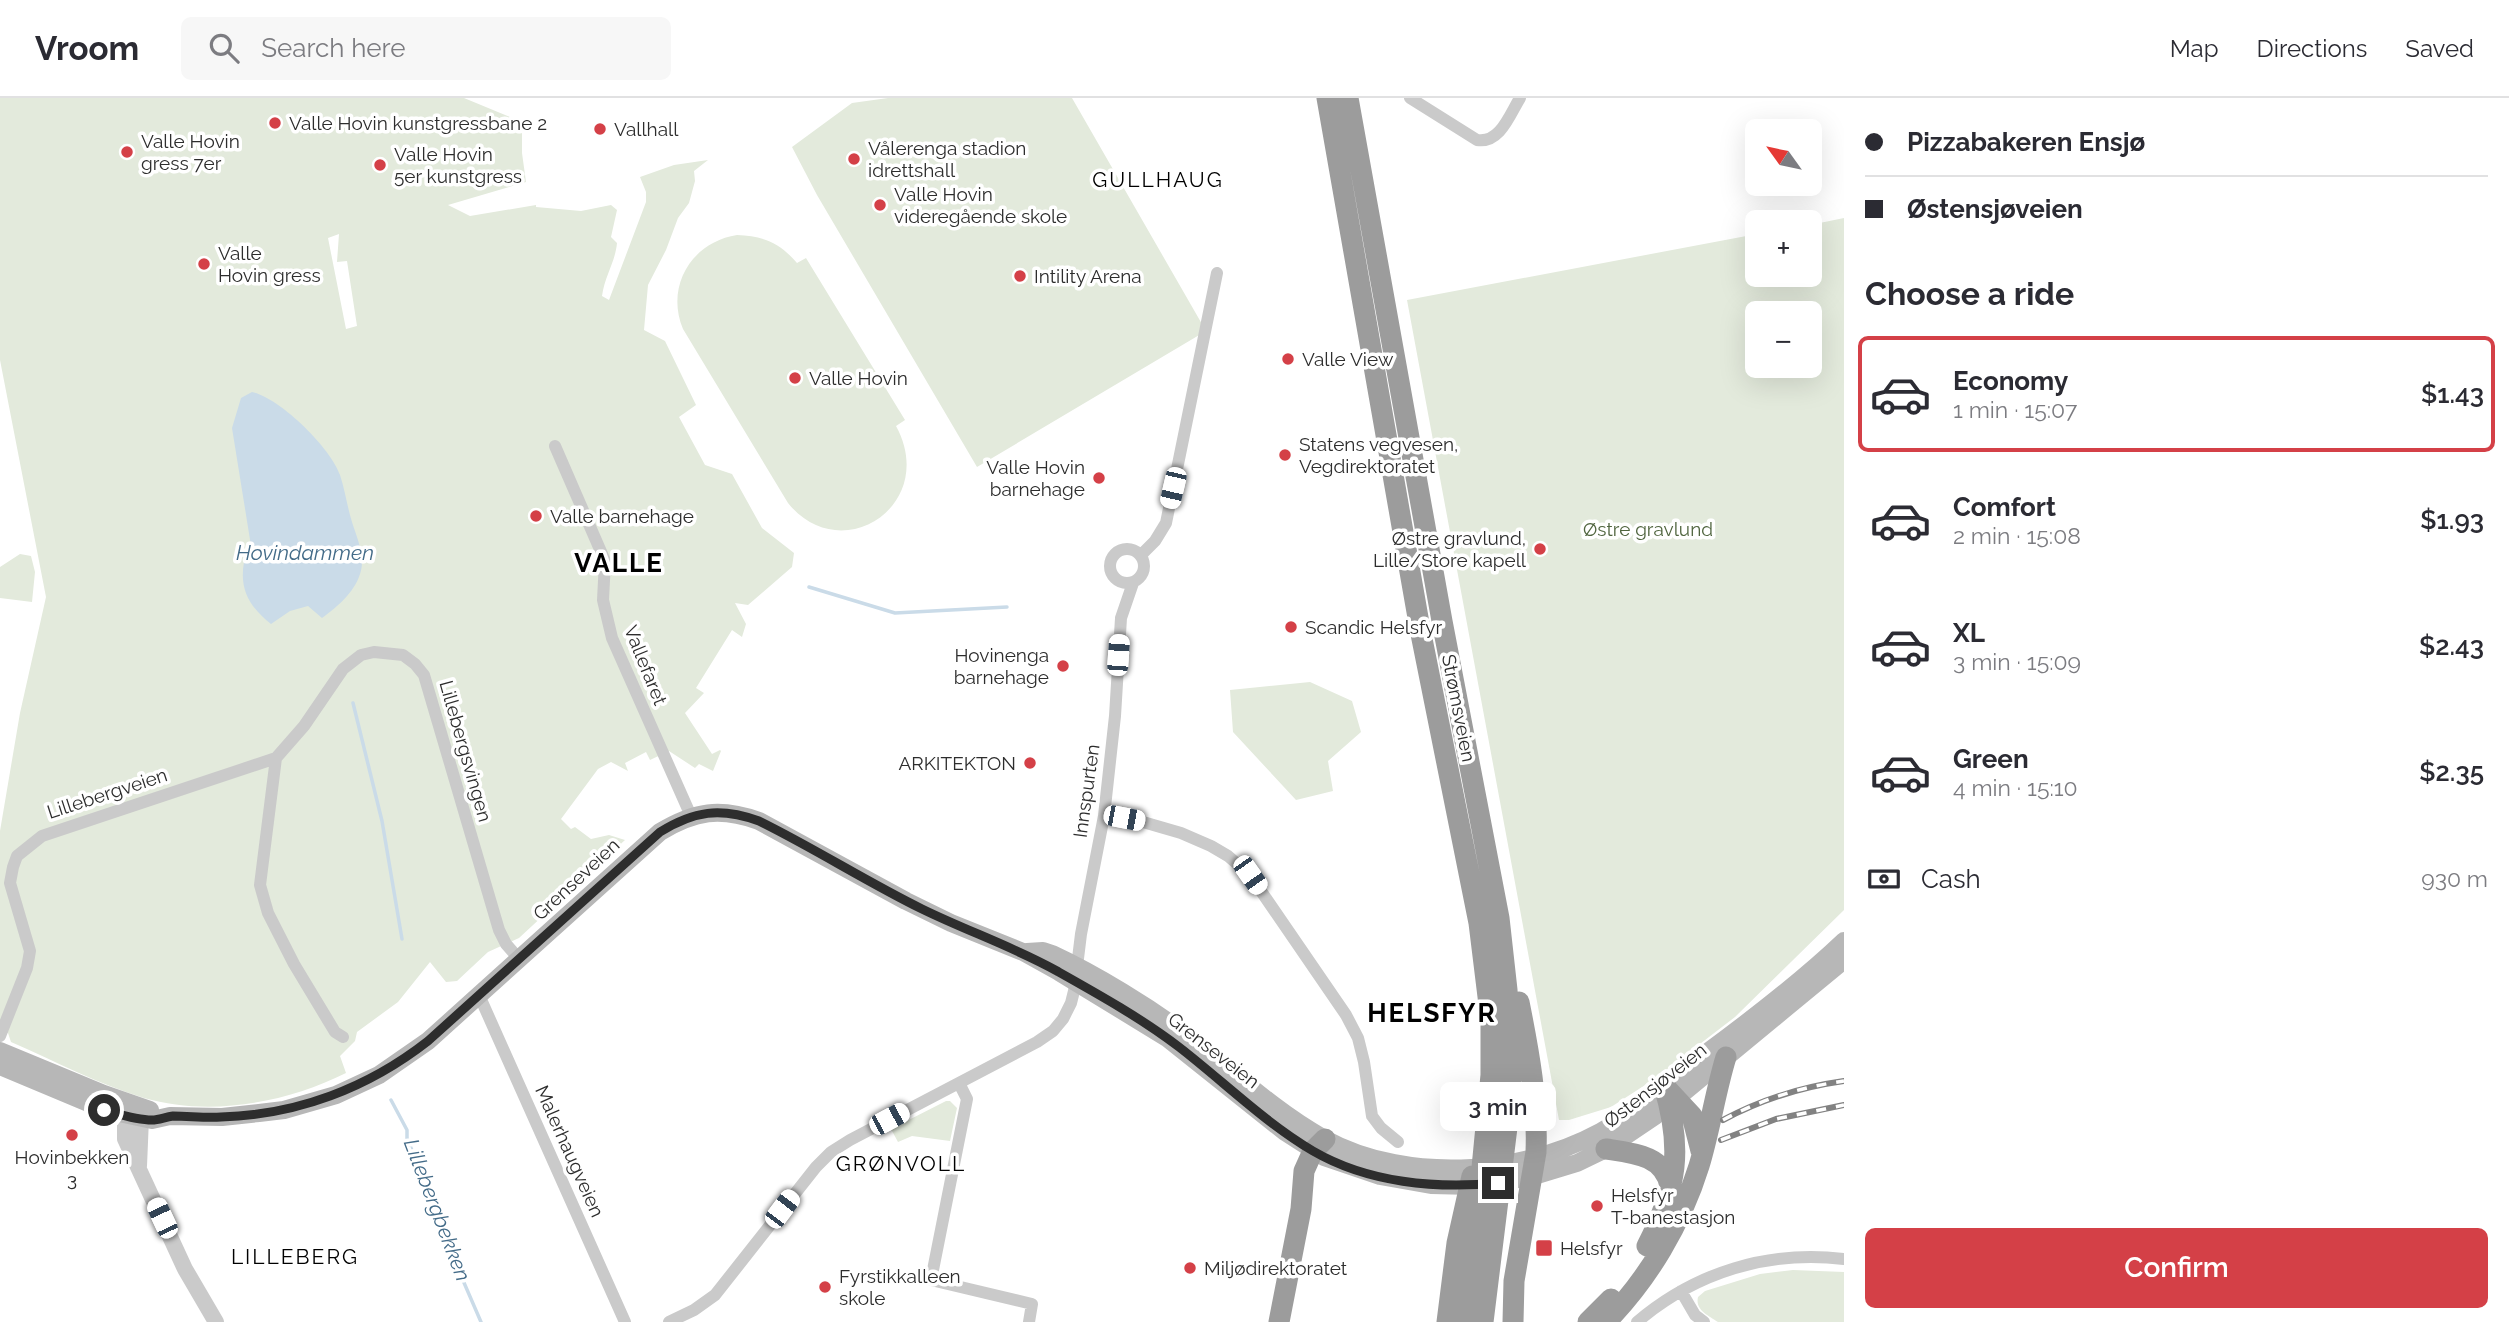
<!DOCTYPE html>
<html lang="en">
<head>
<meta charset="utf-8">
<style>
	:root { --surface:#fff; --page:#f7f7f7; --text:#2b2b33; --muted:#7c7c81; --line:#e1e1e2; --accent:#d44047 }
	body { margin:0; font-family:Raleway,sans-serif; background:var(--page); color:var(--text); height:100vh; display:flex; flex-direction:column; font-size:26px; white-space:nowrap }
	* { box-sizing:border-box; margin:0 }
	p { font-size:23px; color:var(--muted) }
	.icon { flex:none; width:38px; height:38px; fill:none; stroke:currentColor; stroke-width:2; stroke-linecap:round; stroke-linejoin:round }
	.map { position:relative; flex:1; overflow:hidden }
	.details { display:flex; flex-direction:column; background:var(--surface); width:665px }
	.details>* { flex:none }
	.guide { display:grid; align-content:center; height:154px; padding:0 21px; background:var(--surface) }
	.needle { width:46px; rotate:303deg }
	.tools { position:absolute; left:1745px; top:21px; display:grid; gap:14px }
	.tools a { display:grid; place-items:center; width:77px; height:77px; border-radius:10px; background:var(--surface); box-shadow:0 7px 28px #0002; font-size:35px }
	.end { position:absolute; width:32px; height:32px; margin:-16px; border:9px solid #2d2d2d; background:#fff; box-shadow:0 0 0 4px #fff }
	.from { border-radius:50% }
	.bubble { position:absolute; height:49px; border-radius:10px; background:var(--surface); box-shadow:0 7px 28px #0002; font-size:23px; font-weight:600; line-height:49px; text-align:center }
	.car { position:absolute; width:21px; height:42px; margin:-21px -10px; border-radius:9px; box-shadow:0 0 5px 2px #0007; background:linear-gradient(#fff 24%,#345 0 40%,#fff 0 76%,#345 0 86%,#fff 0) }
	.guide b { display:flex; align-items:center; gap:24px; height:66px; font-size:26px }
	.guide b+b { border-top:2px solid var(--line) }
	.guide i { width:18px; height:18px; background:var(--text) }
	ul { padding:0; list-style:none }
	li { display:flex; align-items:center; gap:21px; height:116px; margin:0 14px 10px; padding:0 7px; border:4px solid transparent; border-radius:10px }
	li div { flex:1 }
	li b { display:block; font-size:26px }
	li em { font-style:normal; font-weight:600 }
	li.current { border-color:var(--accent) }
	li>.icon { width:63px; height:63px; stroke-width:1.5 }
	h2 { padding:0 21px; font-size:32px; line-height:84px }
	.pay { display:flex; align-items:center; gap:18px; height:77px; padding:0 21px; font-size:26px }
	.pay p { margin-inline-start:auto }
	.cta { display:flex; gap:14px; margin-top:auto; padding:14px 21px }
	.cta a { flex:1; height:80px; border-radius:10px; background:var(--accent); color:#fff; font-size:28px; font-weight:600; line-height:80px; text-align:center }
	header { display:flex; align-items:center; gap:42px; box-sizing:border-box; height:98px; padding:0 35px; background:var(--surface); border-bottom:2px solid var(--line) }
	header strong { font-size:33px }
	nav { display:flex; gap:38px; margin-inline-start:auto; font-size:24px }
	.search { width:490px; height:63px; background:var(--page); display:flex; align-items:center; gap:18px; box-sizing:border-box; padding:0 24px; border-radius:10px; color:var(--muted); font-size:26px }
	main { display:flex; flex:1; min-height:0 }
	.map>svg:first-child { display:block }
</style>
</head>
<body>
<header>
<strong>Vroom</strong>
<div class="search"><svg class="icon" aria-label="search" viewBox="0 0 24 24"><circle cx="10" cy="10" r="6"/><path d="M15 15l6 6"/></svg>Search here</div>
<nav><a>Map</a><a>Directions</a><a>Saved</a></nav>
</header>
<main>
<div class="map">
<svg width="1844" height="1224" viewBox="0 0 1844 1224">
	<rect width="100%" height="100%" fill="#fff"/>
	<path fill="#e3eadc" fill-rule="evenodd" d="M 0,0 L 464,0 L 522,24 L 522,55 L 526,84 L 448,107 L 470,118 L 536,107 L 536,109 L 581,113 L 611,107 L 617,112 L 611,139 L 617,145 C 615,165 605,177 602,198 L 609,202 L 646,104 L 646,94 L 640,79 L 674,67 L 708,62 L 694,73 L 695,83 L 689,105 L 678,120 L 666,152 L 648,187 L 644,232 L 665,243 L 696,307 L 679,319 L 705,367 L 732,376 L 762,430 L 794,455 L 792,469 L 748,507 L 735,505 L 746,526 L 742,539 L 732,532 L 696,590 L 704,595 L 685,615 L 712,656 L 720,652 L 721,653 L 713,673 L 699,666 L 695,670 L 669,653 L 650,662 L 646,654 L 625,665 L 628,673 L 611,664 L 598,671 L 561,721 L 571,731 L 575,729 L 591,741 L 609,737 L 625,742 L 519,840 L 488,854 L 457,883 L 446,884 L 430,864 L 398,904 L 357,934 L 355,943 L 340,958 L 346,975 C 286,1005 210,1019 144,1000 C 98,986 55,963 11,944 L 8,935 L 0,932 L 0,733 L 20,615 L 46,499 L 0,262 ZM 339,136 L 337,164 L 347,163 L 357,228 L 346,231 L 328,140 Z
		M 888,0 L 1072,0 L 1206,233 L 977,369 L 817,97 L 792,49 L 852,5 Z
		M 1844,120 L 1844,812 L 1735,919 L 1653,982 L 1611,1009 L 1569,1022 L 1559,1022 L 1407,202 L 1757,136 L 1757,177 L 1810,177 L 1810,127 ZM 1757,215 L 1810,215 L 1810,268 L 1757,268 Z
		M 737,137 C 763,138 780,145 797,165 L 806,160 L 905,322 L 896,328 C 939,407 841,471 788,405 L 683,231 C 665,188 692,144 737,137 Z
		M 20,456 L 31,458 L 35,474 L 32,504 L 0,500 L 0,469 Z
		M 1310,584 L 1352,603 L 1361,634 L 1328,663 L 1333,693 L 1296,702 L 1233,634 L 1230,592 Z
		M 946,1003 L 950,1003 L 957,1010 L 950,1043 L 912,1038 L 898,1044 L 891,1031 Z
		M 1793,1172 L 1844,1174 L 1844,1224 L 1718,1224 C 1708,1217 1695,1212 1698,1199 L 1705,1193 L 1760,1176 Z"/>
	<path fill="#cadbe8" d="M 252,294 C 280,300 331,350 340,377 C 345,392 347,408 352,424 C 357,440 366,459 360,476 C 354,495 337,509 322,520 L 308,508 L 290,513 L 271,526 C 250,509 239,492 244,464 L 252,454 L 232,330 L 241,300 Z"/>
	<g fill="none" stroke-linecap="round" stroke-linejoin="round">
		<path stroke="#cadbe8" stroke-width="3.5" d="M 809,489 L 895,515 L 1007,509
			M 353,605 L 382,723 L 402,841
			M 391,1002 L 407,1032 L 407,1040 L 438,1118 L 436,1120 L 481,1224"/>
		<path stroke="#cacaca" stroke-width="12" d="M 1410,0 L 1477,42 C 1500,46 1510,16 1520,0
			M 555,348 L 605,463 L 603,502 L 612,540 L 691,718
			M1110 468a17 17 0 1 1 34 0a17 17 0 1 1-34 0Z
			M 1141,457 L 1155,443 L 1166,425 L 1217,175
			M 1104,718 L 1143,724 L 1181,735 L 1211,748 L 1228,758 L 1250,777 L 1346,917 L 1358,940 L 1364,964 L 1372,1018 L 1381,1030 L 1398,1044
			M 479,897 L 625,1224
			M 0,938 L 27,870 L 30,853 L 10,785 L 13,769 L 17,758 L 42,738 L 276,660
			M 343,939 L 335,934 L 294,866 L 268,815 L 260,787 L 276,660 L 304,628 L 343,571 L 361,557 L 374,554 L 403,557 L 415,566 L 424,577 L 499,832 L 506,846 L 519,861
			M 959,985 L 967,1001 L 931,1182 L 1032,1206 L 1029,1224
			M 1681,1193 L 1695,1217 L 1704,1224
			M 669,1224 L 694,1212 L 715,1197 L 816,1069 L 831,1054 L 850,1042 L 1037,944 L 1053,933 L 1063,921 L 1071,905 L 1074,893 L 1081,836 L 1104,718 L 1115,618 L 1121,520 L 1133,485
			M 1637,1224 C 1696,1174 1768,1152 1844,1161"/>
		<path stroke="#cacaca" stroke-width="16" d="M 139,1068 L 141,1020 L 135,1008 L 125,1017 L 125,1041 L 185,1171 L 216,1224"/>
		<path stroke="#b7b7b7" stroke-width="18" d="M 1027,854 L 1043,853 L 1052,856 C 1097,877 1149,909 1188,938 C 1233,973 1273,1012 1323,1040 C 1410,1088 1535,1077 1617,1024 C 1649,1003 1678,976 1709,953 C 1755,919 1802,883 1844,843
			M 0,953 L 104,996 L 150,1012
			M 0,968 L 105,1012 L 152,1022 L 170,1018 L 222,1019 L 259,1015 L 284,1012 L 336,997 L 379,977 L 428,943 L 660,734 C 695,713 720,709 759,723 L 906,803 L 951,825 L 1023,854 L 1059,874 L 1167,940 L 1285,1034 L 1324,1059 L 1380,1078 L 1431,1087 L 1473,1088 L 1531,1079 L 1577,1065 L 1606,1051 L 1655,1018 L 1844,862"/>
		<path stroke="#9c9c9c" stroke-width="21" d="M 1327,0 L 1420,531 L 1479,825 L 1491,923 L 1491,977 L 1467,1224
			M 1348,0 L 1442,523 L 1499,820 L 1507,892 L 1512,974 L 1509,1013 L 1483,1224
			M 1665,989 L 1692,1018 L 1701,1053
			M 1606,1051 C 1633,1055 1664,1057 1670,1088
			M 1647,1148 C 1677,1089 1683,1052 1664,988
			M 1279,1224 L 1301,1111 L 1304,1073 L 1313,1053 L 1325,1041
			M 1447,1224 L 1457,1145 L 1472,1078
			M 1513,1224 L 1514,1183 L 1536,1054 C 1538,1003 1529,954 1519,904
			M 1588,1224 L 1611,1201
			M 1606,1224 C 1648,1181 1681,1126 1699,1068 C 1710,1032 1715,995 1726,959"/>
		<defs>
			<path id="rail" d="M 1723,1022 C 1762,1001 1801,989 1844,983
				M 1721,1042 L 1776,1021 L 1844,1007"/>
		</defs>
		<use href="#rail" stroke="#828282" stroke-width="6"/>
		<use href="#rail" stroke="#fff" stroke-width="3.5" stroke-dasharray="10" stroke-linecap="butt"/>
	</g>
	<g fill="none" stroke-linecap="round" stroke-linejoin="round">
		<path stroke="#2d2d2d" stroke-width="9" d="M 104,1012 C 119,1016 136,1022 152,1022 C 159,1022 165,1019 173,1018 C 189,1018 205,1020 221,1019 C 297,1017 368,990 428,943 L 660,734 C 694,713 720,709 759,723 C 814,750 867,784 922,811 C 967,833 1014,849 1057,873 C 1098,896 1141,920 1179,949 C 1223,983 1264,1024 1313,1053 C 1368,1085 1436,1091 1498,1085"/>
	</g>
	<g fill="#d44047" stroke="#fff" stroke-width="2.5">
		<circle cx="275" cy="25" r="7"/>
		<circle cx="600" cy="31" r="7"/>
		<circle cx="127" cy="54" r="7"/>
		<circle cx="854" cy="61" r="7"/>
		<circle cx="380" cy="67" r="7"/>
		<circle cx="880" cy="107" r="7"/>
		<circle cx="204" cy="166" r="7"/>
		<circle cx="1020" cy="178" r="7"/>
		<circle cx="1288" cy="261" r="7"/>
		<circle cx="795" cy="280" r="7"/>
		<circle cx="1285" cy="357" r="7"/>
		<circle cx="1099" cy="380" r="7"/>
		<circle cx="536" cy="418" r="7"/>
		<circle cx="1540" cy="451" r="7"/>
		<circle cx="1291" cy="529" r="7"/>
		<circle cx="1063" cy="568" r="7"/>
		<circle cx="1030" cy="665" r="7"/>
		<circle cx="72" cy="1037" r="7"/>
		<circle cx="1597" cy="1108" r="7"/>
		<rect x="1535" y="1141" width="18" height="18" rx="3.5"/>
		<circle cx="1190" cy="1170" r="7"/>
		<circle cx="825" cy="1189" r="7"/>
	</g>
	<g text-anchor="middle" stroke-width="7" stroke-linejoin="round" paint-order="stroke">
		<g font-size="19" fill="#2d2d2d" stroke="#fff" text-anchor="start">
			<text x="289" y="32">Valle Hovin kunstgressbane 2</text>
			<text x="614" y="38">Vallhall</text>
			<text x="141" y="50">Valle Hovin<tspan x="141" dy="22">gress 7er</tspan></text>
			<text x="868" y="57">Vålerenga stadion<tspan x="868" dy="22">idrettshall</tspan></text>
			<text x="394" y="63">Valle Hovin<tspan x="394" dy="22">5er kunstgress</tspan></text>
			<text x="894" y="103">Valle Hovin<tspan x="894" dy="22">videregående skole</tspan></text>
			<text x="218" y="162">Valle<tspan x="218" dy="22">Hovin gress</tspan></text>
			<text x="1034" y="185">Intility Arena</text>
			<text x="1302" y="268">Valle View</text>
			<text x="809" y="287">Valle Hovin</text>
			<text x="1299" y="353">Statens vegvesen,<tspan x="1299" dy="22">Vegdirektoratet</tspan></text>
			<text x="1085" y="376" text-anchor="end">Valle Hovin<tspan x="1085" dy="22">barnehage</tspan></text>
			<text x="550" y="425">Valle barnehage</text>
			<text x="1526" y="447" text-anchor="end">Østre gravlund,<tspan x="1526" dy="22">Lille/Store kapell</tspan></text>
			<text x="1305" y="536">Scandic Helsfyr</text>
			<text x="1049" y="564" text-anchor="end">Hovinenga<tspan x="1049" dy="22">barnehage</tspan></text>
			<text x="1016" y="672" text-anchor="end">ARKITEKTON</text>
			<text x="72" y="1066" text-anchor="middle">Hovinbekken<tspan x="72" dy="22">3</tspan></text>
			<text x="1611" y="1104">Helsfyr<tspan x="1611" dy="22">T-banestasjon</tspan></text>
			<text x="1560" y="1157">Helsfyr</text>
			<text x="1204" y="1177">Miljødirektoratet</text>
			<text x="839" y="1185">Fyrstikkalleen<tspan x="839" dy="22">skole</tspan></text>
		</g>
		<g font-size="19" fill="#50653f" stroke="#fff">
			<text x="1648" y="438">Østre gravlund</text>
		</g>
		<g font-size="19" fill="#2d2d2d" stroke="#fff">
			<text transform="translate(646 567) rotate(68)" y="7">Vallefaret</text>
			<text transform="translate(1459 610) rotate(79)" y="7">Strømsveien</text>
			<text transform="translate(466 653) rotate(74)" y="7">Lillebergsvingen</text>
			<text transform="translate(1086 693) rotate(-82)" y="7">Innspurten</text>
			<text transform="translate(107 695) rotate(-18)" y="7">Lillebergveien</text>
			<text transform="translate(576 781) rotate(-43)" y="7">Grenseveien</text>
			<text transform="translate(1214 952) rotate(38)" y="7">Grenseveien</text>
			<text transform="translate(1655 987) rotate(-38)" y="7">Østensjøveien</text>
			<text transform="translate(570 1053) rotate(66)" y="7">Malerhaugveien</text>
		</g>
		<g font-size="21" letter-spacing="2" fill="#000" stroke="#fff">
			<text x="1158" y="89">GULLHAUG</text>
			<text x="901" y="1073">GRØNVOLL</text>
			<text x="295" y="1166">LILLEBERG</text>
		</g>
		<g font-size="21" font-style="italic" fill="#436b88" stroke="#fff">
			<text x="305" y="462">Hovindammen</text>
			<text transform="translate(437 1112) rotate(69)" y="7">Lillebergbekken</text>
		</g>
		<g font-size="26" font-weight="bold" letter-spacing="2" fill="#000" stroke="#fff">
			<text x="619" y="474">VALLE</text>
			<text x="1432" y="924">HELSFYR</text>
		</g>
	</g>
</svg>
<div class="tools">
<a><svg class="needle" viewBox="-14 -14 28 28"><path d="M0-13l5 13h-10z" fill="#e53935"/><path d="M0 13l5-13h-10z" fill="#7c7c81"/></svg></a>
<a>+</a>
<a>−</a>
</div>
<i class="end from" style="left:104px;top:1012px"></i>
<i class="end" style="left:1498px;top:1085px"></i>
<div class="bubble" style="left:1440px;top:984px;width:116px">3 min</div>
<i class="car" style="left:1173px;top:390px;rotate:193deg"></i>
<i class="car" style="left:1118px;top:557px;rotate:4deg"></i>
<i class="car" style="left:1124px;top:720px;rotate:101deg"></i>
<i class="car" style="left:1250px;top:777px;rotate:145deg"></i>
<i class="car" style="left:889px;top:1021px;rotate:62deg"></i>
<i class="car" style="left:782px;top:1111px;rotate:37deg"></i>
<i class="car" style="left:162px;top:1120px;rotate:335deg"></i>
</div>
<section class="details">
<div class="guide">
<b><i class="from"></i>Pizzabakeren Ensjø</b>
<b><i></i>Østensjøveien</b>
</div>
<h2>Choose a ride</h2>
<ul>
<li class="current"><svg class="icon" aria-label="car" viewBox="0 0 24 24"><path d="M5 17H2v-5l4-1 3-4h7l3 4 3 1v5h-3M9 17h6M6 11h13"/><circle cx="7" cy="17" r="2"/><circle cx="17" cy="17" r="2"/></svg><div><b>Economy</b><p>1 min · 15:07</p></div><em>$1.43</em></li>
<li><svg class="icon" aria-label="car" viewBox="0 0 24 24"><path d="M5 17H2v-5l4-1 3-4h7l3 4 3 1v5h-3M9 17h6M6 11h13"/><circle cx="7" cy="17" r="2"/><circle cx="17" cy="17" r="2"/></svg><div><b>Comfort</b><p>2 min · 15:08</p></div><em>$1.93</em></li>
<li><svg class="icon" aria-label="car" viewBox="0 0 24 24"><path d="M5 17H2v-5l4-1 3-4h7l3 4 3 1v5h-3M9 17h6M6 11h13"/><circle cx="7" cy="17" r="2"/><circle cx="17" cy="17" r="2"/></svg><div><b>XL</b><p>3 min · 15:09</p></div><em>$2.43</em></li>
<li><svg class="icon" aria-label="car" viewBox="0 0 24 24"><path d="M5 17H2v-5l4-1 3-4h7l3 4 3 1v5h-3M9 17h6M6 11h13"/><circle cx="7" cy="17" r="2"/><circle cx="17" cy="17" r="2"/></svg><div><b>Green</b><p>4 min · 15:10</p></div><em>$2.35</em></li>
</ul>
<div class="pay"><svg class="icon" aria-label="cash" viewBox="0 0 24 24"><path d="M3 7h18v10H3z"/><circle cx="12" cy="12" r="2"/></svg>Cash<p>930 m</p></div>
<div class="cta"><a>Confirm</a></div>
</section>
</main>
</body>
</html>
